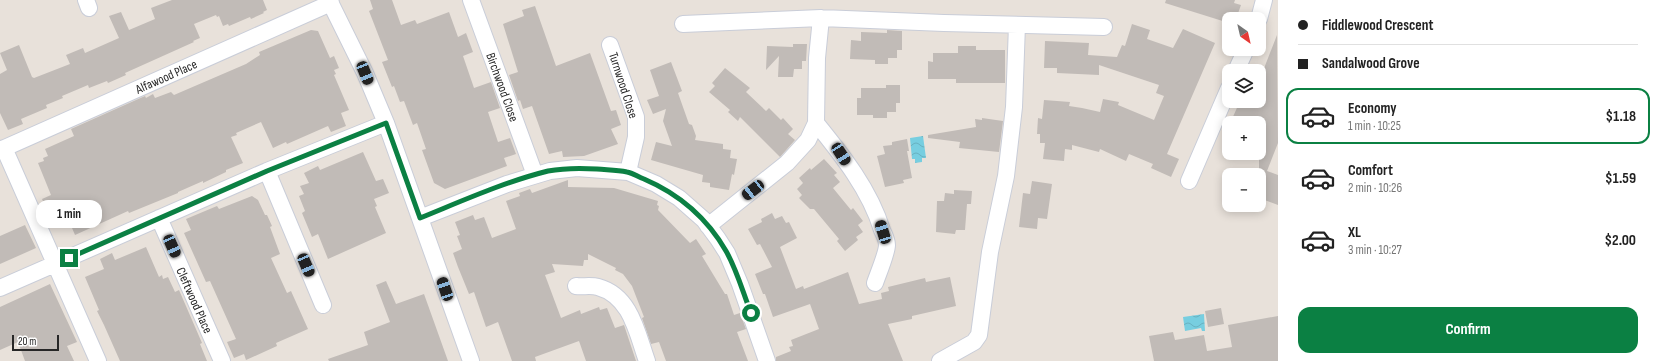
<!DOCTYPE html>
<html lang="en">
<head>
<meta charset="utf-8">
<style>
	:root { --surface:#fff; --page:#f2f2f2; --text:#222; --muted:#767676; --line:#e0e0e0; --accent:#0b8043 }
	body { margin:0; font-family:"Sofia Sans Condensed",sans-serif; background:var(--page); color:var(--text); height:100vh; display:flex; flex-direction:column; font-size:15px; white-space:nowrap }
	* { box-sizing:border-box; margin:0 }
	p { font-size:13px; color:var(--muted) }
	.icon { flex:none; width:22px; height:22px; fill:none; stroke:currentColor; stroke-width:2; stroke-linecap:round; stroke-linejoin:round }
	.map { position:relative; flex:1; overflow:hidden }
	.drawer { display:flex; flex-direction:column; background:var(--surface); width:380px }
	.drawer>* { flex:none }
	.top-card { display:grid; align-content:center; height:88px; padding:0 20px; background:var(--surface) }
	.needle { width:26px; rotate:146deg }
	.buttons { position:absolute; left:1222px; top:12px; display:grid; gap:8px }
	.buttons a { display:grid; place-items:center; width:44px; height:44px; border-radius:8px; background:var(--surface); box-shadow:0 2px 10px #0003; font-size:20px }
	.scale { position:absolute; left:12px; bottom:10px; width:47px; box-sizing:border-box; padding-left:4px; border:2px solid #272727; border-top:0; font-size:11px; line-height:14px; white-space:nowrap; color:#272727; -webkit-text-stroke:3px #fff; paint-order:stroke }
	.end { position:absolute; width:18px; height:18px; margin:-9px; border:5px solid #0b8043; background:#fff; box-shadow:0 0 0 2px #fff }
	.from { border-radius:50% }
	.bubble { position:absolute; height:28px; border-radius:12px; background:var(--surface); box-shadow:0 2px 10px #0003; font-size:13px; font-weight:700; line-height:28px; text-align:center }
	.car { position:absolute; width:12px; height:24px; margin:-12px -6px; border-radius:5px; box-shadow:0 0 3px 1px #0007; background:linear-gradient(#222 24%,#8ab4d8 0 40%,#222 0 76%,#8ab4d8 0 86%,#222 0) }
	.top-card b { display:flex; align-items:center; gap:14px; height:38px; font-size:15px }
	.top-card b+b { border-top:1px solid var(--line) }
	.top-card i { width:10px; height:10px; background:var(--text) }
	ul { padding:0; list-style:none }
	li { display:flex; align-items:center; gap:12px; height:56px; margin:0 8px 6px; padding:0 12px; border:2px solid transparent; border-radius:12px }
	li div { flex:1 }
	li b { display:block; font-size:15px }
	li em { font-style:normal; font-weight:700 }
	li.on { border-color:var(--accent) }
	li>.icon { width:36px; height:36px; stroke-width:1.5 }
	.action { display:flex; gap:8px; margin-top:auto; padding:8px 20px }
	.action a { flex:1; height:46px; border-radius:12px; background:var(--accent); color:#fff; font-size:16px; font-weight:700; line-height:46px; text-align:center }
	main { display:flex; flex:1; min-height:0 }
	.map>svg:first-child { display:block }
</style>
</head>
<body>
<main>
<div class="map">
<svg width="1278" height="361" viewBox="0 0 1278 361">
	<defs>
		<pattern id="water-waves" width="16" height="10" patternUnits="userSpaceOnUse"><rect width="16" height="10" fill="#77cee0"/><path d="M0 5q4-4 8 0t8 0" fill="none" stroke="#67b1c0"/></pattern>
	</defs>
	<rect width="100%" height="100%" fill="#e8e1da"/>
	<path fill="url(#water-waves)" d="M 923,136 L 926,158 L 922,158 L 922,162 L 915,163 L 915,159 L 912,159 L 910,138 Z
		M 1204,314 L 1205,331 L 1202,331 L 1201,328 L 1185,331 L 1183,317 Z"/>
	<path fill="#c1bbb7" d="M 172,0 L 263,0 L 267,10 L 263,12 L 264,13 L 251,19 L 250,17 L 229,26 L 228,24 L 223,26 L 219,16 L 217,17 L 216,15 L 194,24 L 200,38 L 193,41 L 194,42 L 125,73 L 126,75 L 108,83 L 107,81 L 89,88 L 88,85 L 62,96 L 63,98 L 46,105 L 47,108 L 21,119 L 23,124 L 8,130 L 0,113 L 0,74 L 7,70 L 0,53 L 19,45 L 32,77 L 34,78 L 70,64 L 66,55 L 83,48 L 85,53 L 119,38 L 109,16 L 121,12 L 129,30 L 155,19 L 151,8 Z
		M 370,0 L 392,0 L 401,25 L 415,20 L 417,24 L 449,12 L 458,37 L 466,33 L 473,52 L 463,56 L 474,88 L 491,82 L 500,108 L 488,112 L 498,142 L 510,138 L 516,154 L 504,158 L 507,166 L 445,189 L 434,183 L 422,150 L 426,149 L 417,123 L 413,125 L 404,101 L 400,102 L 394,86 L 392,87 L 382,62 L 388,60 L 369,11 L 373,9 Z
		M 1166,0 L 1235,0 L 1234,3 L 1241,5 L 1236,19 L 1229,19 L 1229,23 L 1165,3 Z
		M 535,6 L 556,66 L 590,53 L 611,111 L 616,110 L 621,125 L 611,129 L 618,144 L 584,156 L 563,157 L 562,151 L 549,154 L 532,106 L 523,109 L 520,100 L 518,101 L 509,75 L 518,72 L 503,24 L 524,16 L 522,10 Z
		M 1132,24 L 1150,30 L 1147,39 L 1173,48 L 1183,29 L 1215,43 L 1167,154 L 1179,159 L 1171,177 L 1151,168 L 1153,164 L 1129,154 L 1126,161 L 1100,149 L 1099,152 L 1072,145 L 1072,150 L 1065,149 L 1064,161 L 1043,159 L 1045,143 L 1040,143 L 1040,134 L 1037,134 L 1038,118 L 1042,119 L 1044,100 L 1070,102 L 1069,106 L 1082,108 L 1100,112 L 1103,99 L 1119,102 L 1118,105 L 1154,120 L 1164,96 L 1156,93 L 1159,85 L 1099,65 L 1099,75 L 1057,73 L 1057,68 L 1044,68 L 1045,41 L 1089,43 L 1088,55 L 1117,57 L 1122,45 L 1125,46 Z
		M 311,30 L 318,31 L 330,58 L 334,56 L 339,68 L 334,70 L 336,74 L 334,75 L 349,110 L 341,113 L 346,126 L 331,132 L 328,126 L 287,144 L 286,142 L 273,148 L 261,122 L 236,133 L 237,135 L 231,137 L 243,163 L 226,170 L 226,172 L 203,183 L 203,181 L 178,192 L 178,193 L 129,213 L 128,211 L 75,235 L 64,209 L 49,215 L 42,199 L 51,195 L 38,163 L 44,161 L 43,158 L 48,156 L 45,149 L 74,136 L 71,129 L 145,96 L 146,98 L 153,94 L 155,98 L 171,92 L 174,95 L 246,64 L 260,55 L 259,52 Z
		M 887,30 L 902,31 L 902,50 L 897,50 L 897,58 L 888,58 L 888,64 L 875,64 L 875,60 L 850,59 L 851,40 L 861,41 L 861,32 L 887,33 Z
		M 1277,35 L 1278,143 L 1267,171 L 1278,175 L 1278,205 L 1259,198 L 1259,123 L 1242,123 L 1232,119 L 1240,101 L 1263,101 L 1260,90 L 1263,80 L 1261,80 L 1264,72 L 1263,71 Z
		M 793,44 L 807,44 L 806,61 L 802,61 L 802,69 L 794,69 L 793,77 L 778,77 L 779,56 L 766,70 L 767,46 L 793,47 Z
		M 958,46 L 976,46 L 976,50 L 1005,50 L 1005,83 L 956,83 L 956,79 L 928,79 L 928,61 L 933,62 L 933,53 L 958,53 Z
		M 671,62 L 682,91 L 678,93 L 689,124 L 692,125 L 696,136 L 695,140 L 723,144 L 723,149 L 731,150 L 730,158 L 737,159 L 734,175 L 732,174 L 729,190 L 710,187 L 710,183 L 702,182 L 703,175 L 651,160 L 656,142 L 672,146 L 663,121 L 666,109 L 653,114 L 647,100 L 659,96 L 650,70 Z
		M 725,68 L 750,88 L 746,92 L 766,111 L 769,108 L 781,120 L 783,118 L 793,129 L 788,134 L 795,140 L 780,157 L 740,117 L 738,121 L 728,112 L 730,110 L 709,92 L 715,86 L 712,83 Z
		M 886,85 L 900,85 L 900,103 L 896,103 L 896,112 L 887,112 L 887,118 L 873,118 L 873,115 L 857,115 L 857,98 L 861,98 L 861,88 L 886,88 Z
		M 982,118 L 1003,121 L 999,152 L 959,148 L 960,142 L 928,138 L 928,135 L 976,127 L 975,119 L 982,120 Z
		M 907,139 L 909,151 L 907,151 L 912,178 L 903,180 L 904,183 L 885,187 L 877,156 L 885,154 L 883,146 L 892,145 L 892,142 Z
		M 363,152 L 376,181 L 383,179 L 389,193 L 374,199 L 377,206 L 375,207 L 386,233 L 328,259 L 318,234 L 312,237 L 302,213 L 305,211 L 299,196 L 304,194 L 300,186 L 309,183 L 304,173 L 318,166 L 320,170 Z
		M 824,159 L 837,173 L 834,175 L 840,182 L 833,188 L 851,210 L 853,208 L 863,221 L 858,225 L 863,232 L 856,237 L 858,240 L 845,251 L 837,241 L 839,239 L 814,209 L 810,209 L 799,198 L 802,195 L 797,189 L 803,183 L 799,178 L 810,168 L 811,170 Z
		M 568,180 L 568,187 L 614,188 L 658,201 L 657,205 L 659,206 L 658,210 L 690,243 L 696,239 L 706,254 L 702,256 L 725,294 L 727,294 L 734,315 L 740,313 L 746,329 L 737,332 L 748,361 L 666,361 L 659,342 L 651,344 L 642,318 L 644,317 L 632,286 L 623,274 L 615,270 L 616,268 L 588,254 L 588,260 L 584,260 L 583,266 L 552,264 L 555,272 L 545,275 L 561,318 L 580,310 L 581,314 L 599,307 L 600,310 L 607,308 L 615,328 L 624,325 L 636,361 L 586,361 L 579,341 L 535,357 L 536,361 L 512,361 L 498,322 L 486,327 L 474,292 L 469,294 L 458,267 L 453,253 L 462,249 L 457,236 L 460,235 L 455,222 L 473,215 L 475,220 L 484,217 L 492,238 L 516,229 L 506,201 L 520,196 L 519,193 L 530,189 L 532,193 Z
		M 1032,181 L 1052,184 L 1047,219 L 1038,218 L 1037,229 L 1019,227 L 1023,193 L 1030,194 Z
		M 954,190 L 972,191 L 971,204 L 967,204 L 965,230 L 956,230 L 955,234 L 936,232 L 937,201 L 944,201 L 945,193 L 954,194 Z
		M 252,196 L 258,200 L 265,215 L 267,215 L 272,226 L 270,227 L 280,254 L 271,258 L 287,293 L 291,291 L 308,329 L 276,343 L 277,346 L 246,360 L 244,354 L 234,358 L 227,342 L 236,339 L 210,281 L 206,282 L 184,233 L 191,230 L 186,219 L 217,206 L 219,209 Z
		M 772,213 L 775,219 L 782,216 L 786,223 L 789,222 L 797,238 L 780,247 L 796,289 L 803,286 L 804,289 L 848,272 L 859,304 L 882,299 L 881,293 L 889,291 L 888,287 L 925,278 L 926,282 L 950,277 L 956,306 L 912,316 L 912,319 L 888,324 L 903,361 L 776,361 L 776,357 L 791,351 L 789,347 L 793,346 L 791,340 L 819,329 L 810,304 L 773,317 L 765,294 L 763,294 L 755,274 L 772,267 L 760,244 L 757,245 L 748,229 L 762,222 L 761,219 Z
		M 25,225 L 36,248 L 0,264 L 0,236 Z
		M 146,247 L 159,277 L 162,275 L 163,279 L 168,277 L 175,292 L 179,290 L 202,343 L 200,344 L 207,361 L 120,361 L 104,325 L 97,311 L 99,310 L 85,277 L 104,269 L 100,259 L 112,253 L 115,260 Z
		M 386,281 L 396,304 L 424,294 L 448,361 L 329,361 L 328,359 L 368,345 L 364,332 L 390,322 L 376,285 Z
		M 50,284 L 77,342 L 67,346 L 74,361 L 25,361 L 18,342 L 0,350 L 0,307 Z
		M 1221,308 L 1224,324 L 1208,327 L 1205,311 Z
		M 1278,316 L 1278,361 L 1154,361 L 1149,336 L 1173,332 L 1175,340 L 1204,335 L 1207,351 L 1232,347 L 1228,325 Z"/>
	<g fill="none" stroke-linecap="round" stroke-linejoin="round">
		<defs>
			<path id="minor" d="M 86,0 L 89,8
				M 329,0 L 365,73 L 386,123 L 471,361
				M 471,0 L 535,175
				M 1259,19 L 1264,0
				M 683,24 L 821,18 L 944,23 L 1104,27
				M 610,45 L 636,117 L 636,137 L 628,172
				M 1236,71 L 1246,49
				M 816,123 C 842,155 870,190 882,230 C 884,234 887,240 887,245 C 887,253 878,274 875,283
				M 4,148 L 98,361
				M 0,150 L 331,3
				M 267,171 L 323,305
				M 1189,181 L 1229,88
				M 159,218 L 222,361
				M 420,218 L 507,184 L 550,171 L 577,168 L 628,172 L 656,184 L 679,198 L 704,220 L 718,239 L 727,253 L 740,284 L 767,361
				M 708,226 L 787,163 L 808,140 L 816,123 L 817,58 L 821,18
				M 576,286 C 582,287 591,285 598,287 C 631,296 637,333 647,361
				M 0,288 L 267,171 L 386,123
				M 940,361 L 974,342 L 979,335 L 990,252 L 1006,176 L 1014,107 L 1017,25"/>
		</defs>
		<use href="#minor" stroke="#c9cdd8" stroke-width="18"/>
		<use href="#minor" stroke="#fff" stroke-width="16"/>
	</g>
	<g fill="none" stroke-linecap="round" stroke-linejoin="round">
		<path stroke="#0b8043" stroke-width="5" d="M 69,258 L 267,171 L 386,123 L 420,218 C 462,201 504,182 548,171 C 564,168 581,168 597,169 C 607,170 617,170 627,172 C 633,173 638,177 644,179 C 679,194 707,218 726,251 C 737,270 743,293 751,313"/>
	</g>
	<g text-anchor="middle" stroke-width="3" stroke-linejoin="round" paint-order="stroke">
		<g font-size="13" fill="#272727" stroke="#fff">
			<text transform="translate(166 76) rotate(-24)" y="5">Alfawood Place</text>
			<text transform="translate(624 85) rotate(72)" y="5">Turnwood Close</text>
			<text transform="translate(503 87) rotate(70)" y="5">Birchwood Close</text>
			<text transform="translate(195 300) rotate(66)" y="5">Cleftwood Place</text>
		</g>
	</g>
</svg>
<div class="buttons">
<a><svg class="needle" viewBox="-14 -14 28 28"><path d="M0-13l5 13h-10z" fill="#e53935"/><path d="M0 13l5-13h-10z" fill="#767676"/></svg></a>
<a><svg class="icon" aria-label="layers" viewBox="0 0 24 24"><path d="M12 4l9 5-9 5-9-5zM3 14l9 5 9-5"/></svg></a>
<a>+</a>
<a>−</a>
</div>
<div class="scale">20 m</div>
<i class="end from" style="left:751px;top:313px"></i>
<i class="end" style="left:69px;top:258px"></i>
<div class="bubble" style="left:36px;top:200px;width:66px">1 min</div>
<i class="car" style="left:365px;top:73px;rotate:158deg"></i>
<i class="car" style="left:841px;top:154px;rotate:147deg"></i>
<i class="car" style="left:753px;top:190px;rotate:232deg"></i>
<i class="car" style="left:883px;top:232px;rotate:343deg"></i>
<i class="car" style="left:172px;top:246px;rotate:156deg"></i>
<i class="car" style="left:306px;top:265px;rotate:157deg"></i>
<i class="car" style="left:445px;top:289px;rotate:341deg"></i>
</div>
<section class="drawer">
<div class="top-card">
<b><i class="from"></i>Fiddlewood Crescent</b>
<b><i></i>Sandalwood Grove</b>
</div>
<ul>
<li class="on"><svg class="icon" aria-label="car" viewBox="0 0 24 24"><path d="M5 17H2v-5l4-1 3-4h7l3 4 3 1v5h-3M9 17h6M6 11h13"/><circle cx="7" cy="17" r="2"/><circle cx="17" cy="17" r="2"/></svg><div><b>Economy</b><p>1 min · 10:25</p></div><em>$1.18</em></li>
<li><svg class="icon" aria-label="car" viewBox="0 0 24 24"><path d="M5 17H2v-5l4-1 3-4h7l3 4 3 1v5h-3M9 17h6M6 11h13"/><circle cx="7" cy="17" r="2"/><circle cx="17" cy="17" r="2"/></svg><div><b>Comfort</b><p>2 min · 10:26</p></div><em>$1.59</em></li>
<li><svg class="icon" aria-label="car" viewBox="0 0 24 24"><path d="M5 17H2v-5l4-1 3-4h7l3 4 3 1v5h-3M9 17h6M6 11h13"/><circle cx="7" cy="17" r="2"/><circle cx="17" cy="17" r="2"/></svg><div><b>XL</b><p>3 min · 10:27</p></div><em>$2.00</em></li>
</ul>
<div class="action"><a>Confirm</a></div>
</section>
</main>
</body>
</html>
